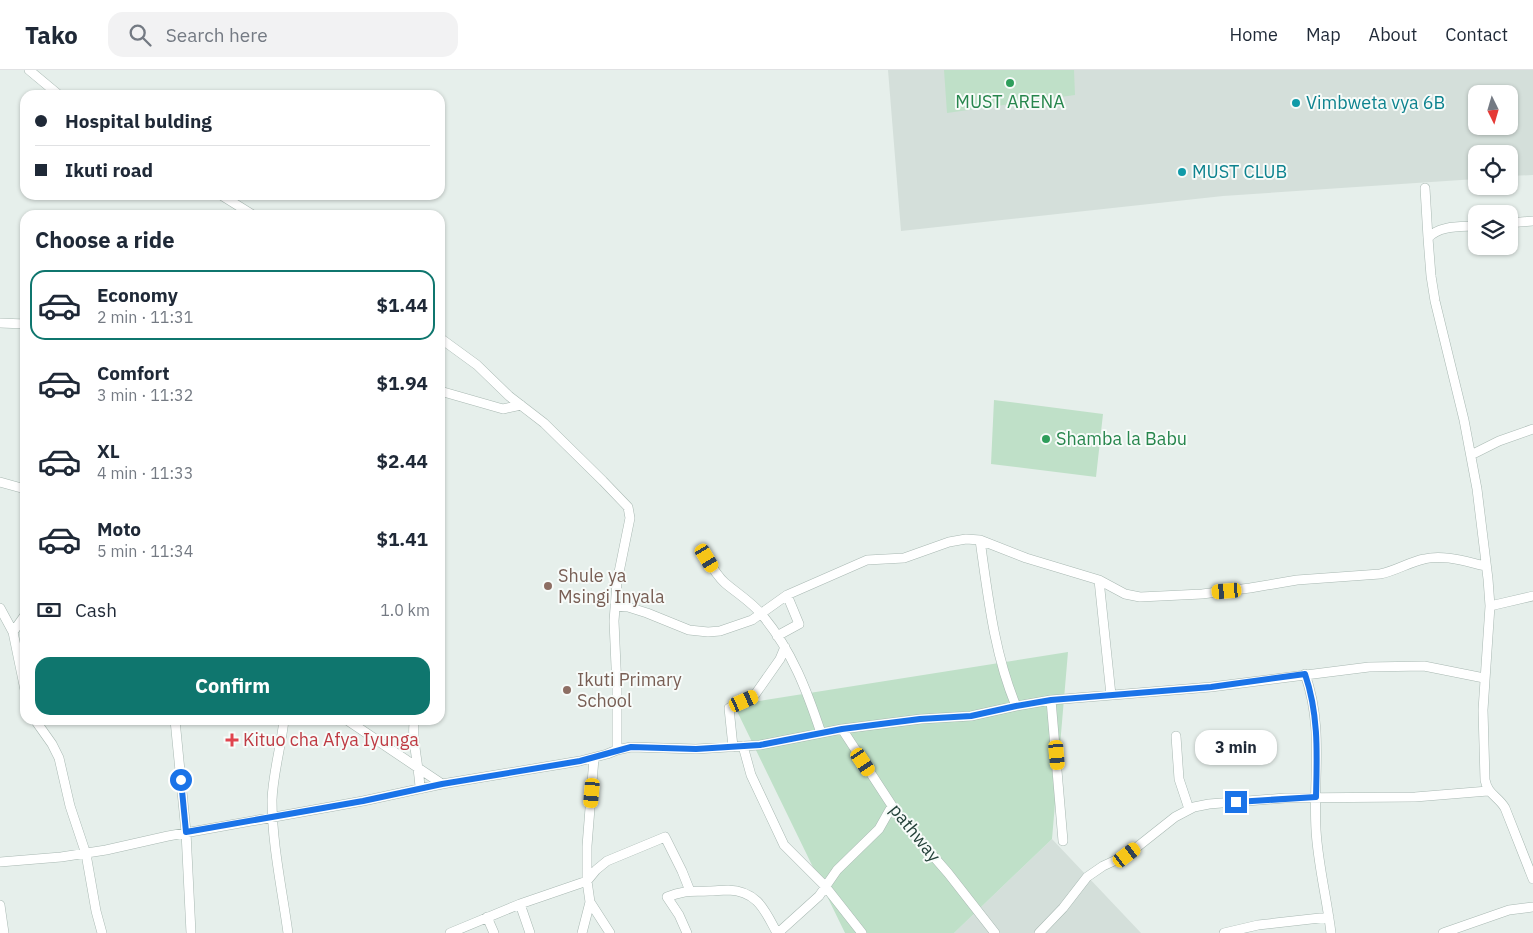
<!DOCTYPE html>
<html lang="en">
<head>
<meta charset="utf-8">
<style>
	:root { --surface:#fff; --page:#f2f2f3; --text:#1f2937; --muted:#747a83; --line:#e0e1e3; --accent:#0f766e }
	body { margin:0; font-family:"IBM Plex Sans",sans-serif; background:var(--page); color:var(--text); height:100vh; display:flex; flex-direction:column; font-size:19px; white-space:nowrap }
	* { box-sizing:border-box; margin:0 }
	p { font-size:16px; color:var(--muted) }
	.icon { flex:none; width:28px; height:28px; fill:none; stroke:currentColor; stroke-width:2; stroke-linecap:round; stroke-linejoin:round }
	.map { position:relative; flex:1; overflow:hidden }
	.details { position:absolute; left:20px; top:140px; width:425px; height:515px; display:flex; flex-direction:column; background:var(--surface); border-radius:15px; box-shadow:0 1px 4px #0004 }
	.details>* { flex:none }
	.banner { position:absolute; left:20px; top:20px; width:425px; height:110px; border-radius:15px; box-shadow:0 1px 4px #0004; display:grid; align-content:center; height:110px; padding:0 15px; background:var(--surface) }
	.needle { width:32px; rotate:175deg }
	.fabs { position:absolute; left:1468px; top:15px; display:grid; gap:10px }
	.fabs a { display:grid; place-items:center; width:50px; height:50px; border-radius:10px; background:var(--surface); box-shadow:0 1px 4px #0004; font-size:25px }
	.end { position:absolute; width:22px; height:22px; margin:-11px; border:6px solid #1a73e8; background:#fff; box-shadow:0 0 0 2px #fff }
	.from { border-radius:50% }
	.bubble { position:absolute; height:35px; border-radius:15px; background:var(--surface); box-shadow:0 1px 4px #0004; font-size:16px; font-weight:700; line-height:35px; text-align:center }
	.car { position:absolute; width:15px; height:30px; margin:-15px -8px; border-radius:6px; box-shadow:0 0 4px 1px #0007; background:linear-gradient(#f5c518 24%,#345 0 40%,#f5c518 0 76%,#345 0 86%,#f5c518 0) }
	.banner b { display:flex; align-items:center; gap:18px; height:48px; font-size:19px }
	.banner b+b { border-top:1px solid var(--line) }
	.banner i { width:12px; height:12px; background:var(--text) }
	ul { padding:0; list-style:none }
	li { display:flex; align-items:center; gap:15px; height:70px; margin:0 10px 8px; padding:0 5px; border:2px solid transparent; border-radius:15px }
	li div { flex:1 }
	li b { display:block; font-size:19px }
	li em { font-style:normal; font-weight:700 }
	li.current { border-color:var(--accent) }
	li>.icon { width:45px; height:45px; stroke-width:1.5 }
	h2 { padding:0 15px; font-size:22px; line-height:60px }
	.pay { display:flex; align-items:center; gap:12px; height:55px; padding:0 15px; font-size:19px }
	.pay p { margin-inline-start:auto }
	.button { display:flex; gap:10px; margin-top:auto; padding:10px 15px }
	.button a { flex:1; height:58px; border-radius:15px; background:var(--accent); color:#fff; font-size:20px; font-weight:700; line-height:58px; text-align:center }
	header { display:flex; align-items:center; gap:30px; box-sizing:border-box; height:70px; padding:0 25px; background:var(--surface); border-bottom:1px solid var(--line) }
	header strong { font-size:24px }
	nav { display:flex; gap:28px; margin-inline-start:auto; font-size:18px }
	.search { width:350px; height:45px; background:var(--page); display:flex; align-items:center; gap:12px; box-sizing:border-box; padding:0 18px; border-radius:15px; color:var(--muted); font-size:19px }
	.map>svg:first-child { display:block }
</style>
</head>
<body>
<header>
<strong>Tako</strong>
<div class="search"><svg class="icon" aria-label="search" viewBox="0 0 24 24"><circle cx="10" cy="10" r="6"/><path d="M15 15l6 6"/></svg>Search here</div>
<nav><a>Home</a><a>Map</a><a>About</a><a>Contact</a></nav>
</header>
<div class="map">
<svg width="1533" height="863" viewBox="0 0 1533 863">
	<rect width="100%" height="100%" fill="#e6efeb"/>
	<path fill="#d4dfda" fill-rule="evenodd" d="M 888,0 L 1533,0 L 1533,105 L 1509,106 L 1509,84 L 1476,84 L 1476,109 L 1223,126 L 901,161 ZM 1476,24 L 1509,24 L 1509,56 L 1476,56 Z
		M 1052,769 L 1141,863 L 954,863 Z"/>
	<path fill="#bfe0c8" d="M 944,0 L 1074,0 L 1075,25 L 947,43 Z
		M 994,330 L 1103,344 L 1096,407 L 991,394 Z
		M 1068,582 L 1052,769 L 954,863 L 845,863 L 734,635 Z"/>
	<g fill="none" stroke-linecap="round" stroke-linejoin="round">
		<defs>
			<path id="street" d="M 29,0 L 59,25
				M 1425,118 L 1428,168
				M 221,125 L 253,145
				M 1509,153 L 1533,151
				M 1476,156 C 1461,157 1439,155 1428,168 L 1431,206 L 1435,231 L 1464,350 L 1477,419 L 1488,509 L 1490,536 L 1483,640 L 1485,710 C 1488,725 1498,726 1505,738 L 1533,809
				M 0,253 L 25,254
				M 440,268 L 477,295 L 509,326 L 544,353 L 603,411 L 628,437 L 630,448 L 617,512 L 614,551 L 617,619 L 617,680
				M 440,321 L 503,339 L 521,335
				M 1471,385 L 1499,371 L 1533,359
				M 0,412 L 25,419
				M 980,470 C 988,526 994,583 1016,636
				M 707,488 C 712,497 717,506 725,513 C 738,524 753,533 763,546 C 792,581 807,621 821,663
				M 1099,510 L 1111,625
				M 615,536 L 628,537 L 647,543 L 689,560 L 708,562 L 720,561 L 752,550 L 787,525 L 867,490 L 904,488 L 949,472 L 966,469 L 980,470 L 1026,488 L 1099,510 L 1125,524 L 1140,527 L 1202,524 L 1250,518 L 1297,510 L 1380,504 C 1396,501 1409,492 1424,489 C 1444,484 1467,492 1486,496
				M 1490,536 L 1533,526
				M 0,538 L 13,562 L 25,620
				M 13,562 L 25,545
				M 777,566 L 799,554 L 787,525
				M 1305,604 C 1324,658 1313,706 1316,760 C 1318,795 1327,829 1331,863
				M 1051,630 L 1063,771
				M 35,650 L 52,674 L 59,688 L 70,736 L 86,784 L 96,841 L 102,863
				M 175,650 L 186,762 L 191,863
				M 284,650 C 281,677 273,703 272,730 C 272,774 282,819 288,863
				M 347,650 L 442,714
				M 415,650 C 410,663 420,701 420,719
				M 842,659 L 900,748 L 948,803 L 995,863
				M 1176,666 L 1179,709 L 1189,739
				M 743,676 L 751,705 L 784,775 L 825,816 L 862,863
				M 733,677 L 729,638 L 754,626 L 780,589 L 785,577
				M 594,688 L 587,776 L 587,811 L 590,832 L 610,863
				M 0,792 L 61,787 L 106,780 L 168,766 L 363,731 L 442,714 L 580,691 L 607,684 L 617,680 L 631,677 L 696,679 L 760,675 L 842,659 L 921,649 L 971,646 L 1016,636 L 1051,630 L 1211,617 L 1369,597 L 1424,596 L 1484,608
				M 520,834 L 530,863
				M 0,835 L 4,863
				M 487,847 L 494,863
				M 450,863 L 520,834 L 587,811 L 596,800 L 607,791 L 665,767 L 682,801 L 690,821
				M 582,863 L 590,832
				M 687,863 L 679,845 L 667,827 C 685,820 691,822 709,821 C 715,821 722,820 728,820 C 758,821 765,841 777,863
				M 778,863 L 819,826 L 837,800 L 879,759 L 892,736
				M 1039,863 L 1063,838 L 1087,807 L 1103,796 L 1127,785 L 1175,747 L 1194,737 L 1209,734 L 1285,728 L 1415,727 L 1488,721
				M 1224,863 L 1258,855 L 1329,847
				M 1443,863 L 1509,840 L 1533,837"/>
		</defs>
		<use href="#street" stroke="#a8b8b2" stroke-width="10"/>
		<use href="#street" stroke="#fff" stroke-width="9"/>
	</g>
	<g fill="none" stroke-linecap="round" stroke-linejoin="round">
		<path stroke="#1a73e8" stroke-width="6" d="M 181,710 L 186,762 L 363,731 L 442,714 L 580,691 L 631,677 L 696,679 L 760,675 L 842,659 L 920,649 L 971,646 L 1016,636 L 1051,630 L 1211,617 L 1305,604 C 1319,645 1317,685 1316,727 L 1236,732"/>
	</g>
	<g fill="#2e9e5b" stroke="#f7fbf9" stroke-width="2">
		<circle cx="1010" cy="13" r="5"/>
		<circle cx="1046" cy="369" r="5"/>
	</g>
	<g fill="#0f9aa8" stroke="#f7fbf9" stroke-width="2">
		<circle cx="1296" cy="33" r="5"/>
		<circle cx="1182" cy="102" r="5"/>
	</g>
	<g fill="#8d6e63" stroke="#f7fbf9" stroke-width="2">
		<circle cx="548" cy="516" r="5"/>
		<circle cx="567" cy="620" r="5"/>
	</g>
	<path fill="#e0444e" stroke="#f7fbf9" stroke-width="2" d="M229.5 662.5h5v5h5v5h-5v5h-5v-5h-5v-5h5z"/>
	<g text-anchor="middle" stroke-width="4" stroke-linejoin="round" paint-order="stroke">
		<g font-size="18" fill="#27864d" stroke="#f7fbf9">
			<text x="1010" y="38">MUST ARENA</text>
			<text x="1056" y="375" text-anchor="start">Shamba la Babu</text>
		</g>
		<g font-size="18" fill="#0d838f" stroke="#f7fbf9" text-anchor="start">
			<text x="1306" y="39">Vimbweta vya 6B</text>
			<text x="1192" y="108">MUST CLUB</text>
		</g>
		<g font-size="18" fill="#785e54" stroke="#f7fbf9" text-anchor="start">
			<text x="558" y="512">Shule ya<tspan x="558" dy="21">Msingi Inyala</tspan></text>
			<text x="577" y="616">Ikuti Primary<tspan x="577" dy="21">School</tspan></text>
		</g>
		<g font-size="18" fill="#be3a42" stroke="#f7fbf9" text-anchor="start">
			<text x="243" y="676">Kituo cha Afya Iyunga</text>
		</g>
		<g font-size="18" fill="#24423a" stroke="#f7fbf9">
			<text transform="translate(915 763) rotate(51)" y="6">pathway</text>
		</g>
	</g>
</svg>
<div class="fabs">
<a><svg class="needle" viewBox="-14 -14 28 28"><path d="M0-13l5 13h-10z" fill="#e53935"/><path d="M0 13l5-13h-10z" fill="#747a83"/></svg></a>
<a><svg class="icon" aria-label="locate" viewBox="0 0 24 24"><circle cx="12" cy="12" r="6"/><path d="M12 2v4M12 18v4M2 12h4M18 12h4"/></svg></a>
<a><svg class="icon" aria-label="layers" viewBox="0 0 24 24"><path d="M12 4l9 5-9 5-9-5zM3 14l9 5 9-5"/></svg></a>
</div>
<i class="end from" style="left:181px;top:710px"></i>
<i class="end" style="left:1236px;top:732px"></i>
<div class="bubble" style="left:1195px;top:660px;width:82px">3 min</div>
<i class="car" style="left:707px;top:488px;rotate:149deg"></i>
<i class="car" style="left:1227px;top:521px;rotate:265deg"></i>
<i class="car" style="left:744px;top:631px;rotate:66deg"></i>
<i class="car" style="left:1057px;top:685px;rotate:175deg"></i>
<i class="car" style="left:863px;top:692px;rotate:146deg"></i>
<i class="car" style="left:592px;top:723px;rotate:185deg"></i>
<i class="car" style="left:1127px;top:785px;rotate:53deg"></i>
<div class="banner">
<b><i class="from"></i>Hospital bulding</b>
<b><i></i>Ikuti road</b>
</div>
<section class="details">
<h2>Choose a ride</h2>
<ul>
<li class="current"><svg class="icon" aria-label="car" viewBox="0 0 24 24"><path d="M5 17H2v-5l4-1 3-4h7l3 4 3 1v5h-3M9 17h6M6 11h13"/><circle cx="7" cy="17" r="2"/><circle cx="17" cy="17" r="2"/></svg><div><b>Economy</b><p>2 min · 11:31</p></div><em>$1.44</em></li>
<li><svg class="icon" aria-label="car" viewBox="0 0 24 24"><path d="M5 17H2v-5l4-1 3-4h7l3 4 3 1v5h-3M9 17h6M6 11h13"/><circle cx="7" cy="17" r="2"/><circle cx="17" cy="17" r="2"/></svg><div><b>Comfort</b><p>3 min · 11:32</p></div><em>$1.94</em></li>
<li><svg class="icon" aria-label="car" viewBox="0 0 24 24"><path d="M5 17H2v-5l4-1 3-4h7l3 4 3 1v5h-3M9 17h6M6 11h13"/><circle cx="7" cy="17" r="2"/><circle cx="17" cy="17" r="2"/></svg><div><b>XL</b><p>4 min · 11:33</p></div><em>$2.44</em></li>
<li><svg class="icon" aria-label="car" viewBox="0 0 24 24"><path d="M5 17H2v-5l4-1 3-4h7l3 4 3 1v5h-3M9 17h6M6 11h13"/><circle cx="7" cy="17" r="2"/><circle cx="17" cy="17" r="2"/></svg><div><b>Moto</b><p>5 min · 11:34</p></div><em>$1.41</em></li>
</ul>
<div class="pay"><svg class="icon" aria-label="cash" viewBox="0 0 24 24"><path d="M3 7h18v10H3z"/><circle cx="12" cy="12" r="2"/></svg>Cash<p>1.0 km</p></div>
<div class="button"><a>Confirm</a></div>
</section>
</div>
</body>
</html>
